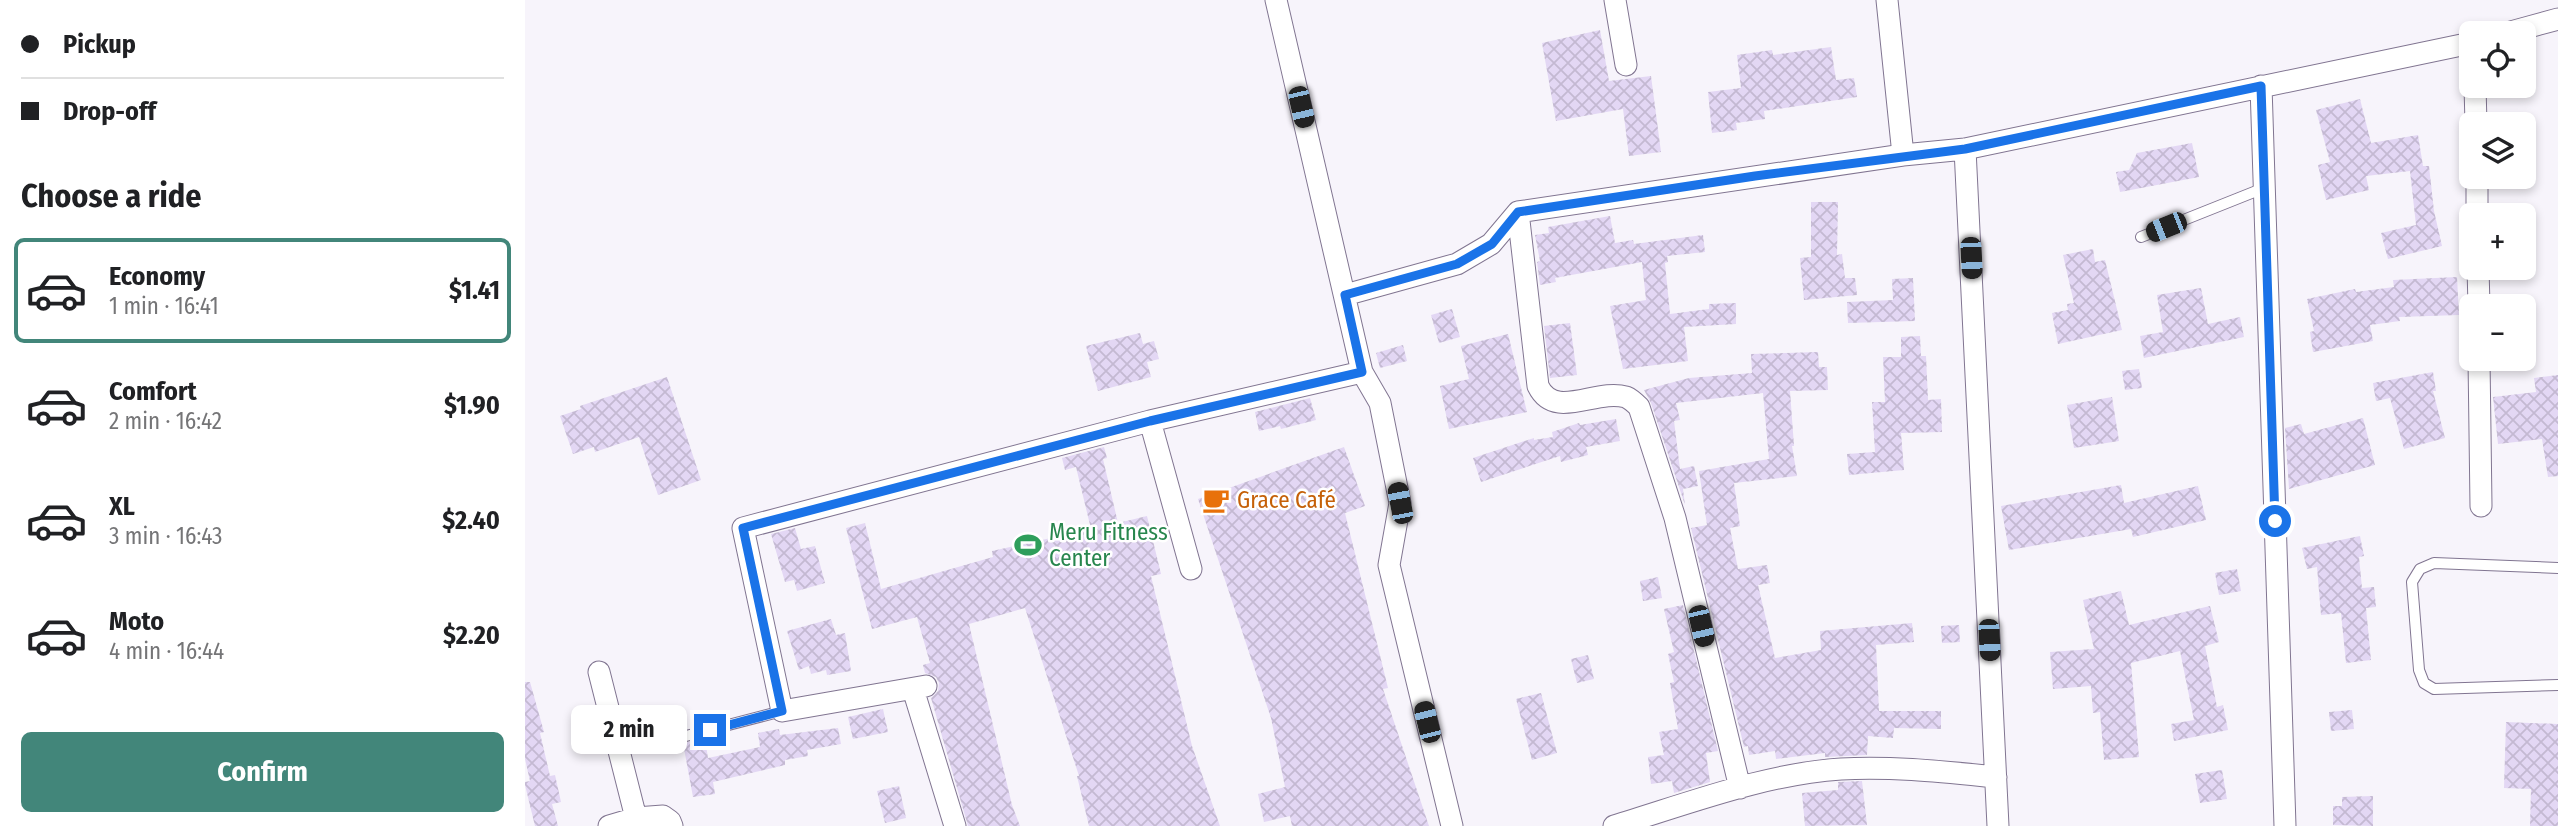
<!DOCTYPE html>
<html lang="en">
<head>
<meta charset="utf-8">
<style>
	:root { --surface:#fff; --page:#f2f2f2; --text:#202124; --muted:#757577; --line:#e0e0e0; --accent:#42867a }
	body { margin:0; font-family:"Fira Sans Condensed",sans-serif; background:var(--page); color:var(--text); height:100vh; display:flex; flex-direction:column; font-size:26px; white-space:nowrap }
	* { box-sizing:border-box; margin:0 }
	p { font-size:23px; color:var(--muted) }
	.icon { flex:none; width:38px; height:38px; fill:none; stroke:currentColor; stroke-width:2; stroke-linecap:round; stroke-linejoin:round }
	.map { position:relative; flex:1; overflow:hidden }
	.details { display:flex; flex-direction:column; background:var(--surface); width:525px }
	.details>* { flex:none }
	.hud { display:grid; align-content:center; height:154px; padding:0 21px; background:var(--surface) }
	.buttons { position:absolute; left:1934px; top:21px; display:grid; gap:14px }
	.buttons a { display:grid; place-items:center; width:77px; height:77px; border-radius:10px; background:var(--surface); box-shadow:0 4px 10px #0003; font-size:35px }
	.end { position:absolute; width:32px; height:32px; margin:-16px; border:9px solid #1a73e8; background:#fff; box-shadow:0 0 0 4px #fff }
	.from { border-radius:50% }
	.bubble { position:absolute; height:49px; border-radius:10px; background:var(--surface); box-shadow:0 4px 10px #0003; font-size:23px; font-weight:700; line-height:49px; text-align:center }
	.car { position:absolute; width:21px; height:42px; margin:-21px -10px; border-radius:9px; box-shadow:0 0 5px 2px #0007; background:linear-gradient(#222 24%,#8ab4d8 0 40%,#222 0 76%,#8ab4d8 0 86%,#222 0) }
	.hud b { display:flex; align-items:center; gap:24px; height:66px; font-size:26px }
	.hud b+b { border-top:2px solid var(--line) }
	.hud i { width:18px; height:18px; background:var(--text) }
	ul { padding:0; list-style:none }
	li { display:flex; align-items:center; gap:21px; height:105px; margin:0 14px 10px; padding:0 7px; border:4px solid transparent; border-radius:10px }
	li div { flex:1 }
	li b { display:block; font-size:26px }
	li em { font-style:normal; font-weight:700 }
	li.selected { border-color:var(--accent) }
	li>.icon { width:63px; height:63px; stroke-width:1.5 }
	h2 { padding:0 21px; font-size:32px; line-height:84px }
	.primary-button { display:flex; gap:14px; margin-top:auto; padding:14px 21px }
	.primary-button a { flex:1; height:80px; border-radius:10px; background:var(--accent); color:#fff; font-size:28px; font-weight:700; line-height:80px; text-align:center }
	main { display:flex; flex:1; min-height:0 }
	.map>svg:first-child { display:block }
</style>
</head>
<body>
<main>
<section class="details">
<div class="hud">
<b><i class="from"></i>Pickup</b>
<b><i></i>Drop-off</b>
</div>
<h2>Choose a ride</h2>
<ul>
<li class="selected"><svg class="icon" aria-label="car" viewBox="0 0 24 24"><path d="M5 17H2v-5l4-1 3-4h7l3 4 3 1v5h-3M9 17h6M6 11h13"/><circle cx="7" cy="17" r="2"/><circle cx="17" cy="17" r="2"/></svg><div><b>Economy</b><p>1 min · 16:41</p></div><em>$1.41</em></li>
<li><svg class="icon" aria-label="car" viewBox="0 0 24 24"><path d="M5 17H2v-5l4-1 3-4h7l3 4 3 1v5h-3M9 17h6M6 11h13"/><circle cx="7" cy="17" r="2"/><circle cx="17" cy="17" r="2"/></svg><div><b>Comfort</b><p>2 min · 16:42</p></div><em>$1.90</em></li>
<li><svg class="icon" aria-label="car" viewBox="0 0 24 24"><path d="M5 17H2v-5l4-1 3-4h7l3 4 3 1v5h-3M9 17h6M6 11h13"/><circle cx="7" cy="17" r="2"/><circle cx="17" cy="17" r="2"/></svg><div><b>XL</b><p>3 min · 16:43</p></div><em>$2.40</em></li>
<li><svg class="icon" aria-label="car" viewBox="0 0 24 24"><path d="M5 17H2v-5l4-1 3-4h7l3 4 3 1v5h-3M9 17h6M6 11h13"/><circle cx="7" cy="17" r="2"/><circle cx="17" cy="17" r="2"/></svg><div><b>Moto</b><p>4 min · 16:44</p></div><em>$2.20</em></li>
</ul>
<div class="primary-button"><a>Confirm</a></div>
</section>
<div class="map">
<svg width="2033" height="826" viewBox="0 0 2033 826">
	<defs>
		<pattern id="building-cross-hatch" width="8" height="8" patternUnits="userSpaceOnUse" patternTransform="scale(1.75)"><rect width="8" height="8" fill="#e3d7f4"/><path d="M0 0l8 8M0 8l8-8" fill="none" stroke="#c4b9d2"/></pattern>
	</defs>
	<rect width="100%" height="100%" fill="#f7f4fb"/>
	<path fill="url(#building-cross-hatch)" d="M 1075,30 L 1084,81 L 1126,76 L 1136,152 L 1104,156 L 1098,109 L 1031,121 L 1017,43 Z
		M 1306,47 L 1311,80 L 1329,78 L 1332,97 L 1239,111 L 1240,119 L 1211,123 L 1212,130 L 1187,133 L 1183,92 L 1216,88 L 1212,55 L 1247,50 L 1248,55 Z
		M 1835,99 L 1846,143 L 1893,135 L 1898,166 L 1904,166 L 1909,211 L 1917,246 L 1863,259 L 1856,233 L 1891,225 L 1885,171 L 1841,176 L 1844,190 L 1801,200 L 1793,165 L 1805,162 L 1791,110 Z
		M 1667,143 L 1674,177 L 1595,192 L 1591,172 L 1604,170 L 1612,153 Z
		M 1286,202 L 1313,202 L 1312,255 L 1317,254 L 1320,278 L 1330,278 L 1332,295 L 1279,300 L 1275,258 L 1286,257 Z
		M 1085,216 L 1090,243 L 1108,240 L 1109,244 L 1178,235 L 1180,252 L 1142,256 L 1143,262 L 1140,263 L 1145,314 L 1184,309 L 1184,304 L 1211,303 L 1211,324 L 1159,327 L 1163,361 L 1098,369 L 1085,306 L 1121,300 L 1117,262 L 1030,278 L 1031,282 L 1015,285 L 1012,262 L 1015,261 L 1010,235 L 1024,233 L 1023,227 Z
		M 1568,249 L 1570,262 L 1580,260 L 1597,330 L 1533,344 L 1527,313 L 1543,310 L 1542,304 L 1549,303 L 1538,255 Z
		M 1932,277 L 1934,315 L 1874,317 L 1875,321 L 1845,325 L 1848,341 L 1788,352 L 1785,332 L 1789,331 L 1782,299 L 1830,289 L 1831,292 L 1869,287 L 1868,280 Z
		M 1388,278 L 1390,321 L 1323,323 L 1322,302 L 1368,300 L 1367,279 Z
		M 1676,288 L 1683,324 L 1715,317 L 1719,337 L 1619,358 L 1615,336 L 1638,332 L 1632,295 Z
		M 927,309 L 935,337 L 914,343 L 906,315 Z
		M 1045,323 L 1052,375 L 1025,378 L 1019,326 Z
		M 615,333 L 618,344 L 629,341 L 634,359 L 622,362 L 626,377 L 573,391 L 561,346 Z
		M 983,334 L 1002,412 L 924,429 L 915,386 L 944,379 L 936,346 Z
		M 1395,336 L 1396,356 L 1401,356 L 1403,400 L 1416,399 L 1417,432 L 1376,433 L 1379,470 L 1324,475 L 1322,454 L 1350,452 L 1347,402 L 1360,402 L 1358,357 L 1376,357 L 1376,337 Z
		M 878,345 L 882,361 L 855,368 L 851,353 Z
		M 1293,352 L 1294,367 L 1302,367 L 1303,390 L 1265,391 L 1269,446 L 1267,446 L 1272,476 L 1209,483 L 1215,526 L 1205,528 L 1213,569 L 1242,565 L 1245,583 L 1233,585 L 1250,658 L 1296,650 L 1295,631 L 1387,623 L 1389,642 L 1351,645 L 1354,711 L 1416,711 L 1416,729 L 1369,728 L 1368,738 L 1343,736 L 1342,755 L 1300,757 L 1300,753 L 1251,759 L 1250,751 L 1224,755 L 1223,746 L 1219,747 L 1166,528 L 1182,525 L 1174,471 L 1244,459 L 1238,393 L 1151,403 L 1155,420 L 1149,421 L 1155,469 L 1169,466 L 1173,486 L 1158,489 L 1160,505 L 1126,403 L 1119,390 L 1164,378 L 1227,373 L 1226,354 Z
		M 1614,369 L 1617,388 L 1600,390 L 1597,371 Z
		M 1908,372 L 1911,391 L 1908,391 L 1920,438 L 1879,449 L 1865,398 L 1851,401 L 1848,383 Z
		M 2033,375 L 2033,476 L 2023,477 L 2017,439 L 1973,444 L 1968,397 L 2011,392 L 2009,378 Z
		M 142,377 L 176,480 L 133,495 L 114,437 L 70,452 L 69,447 L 48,454 L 35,416 L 56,409 L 55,406 Z
		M 1587,397 L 1594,441 L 1549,448 L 1542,405 Z
		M 785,398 L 791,420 L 756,429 L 755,426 L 734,431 L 730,412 Z
		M 1838,418 L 1850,465 L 1764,489 L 1760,428 L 1776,424 L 1779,434 Z
		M 1091,419 L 1095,441 L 1061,447 L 1063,455 L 1036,462 L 1035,456 L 956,482 L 948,458 L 1009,438 L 1009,440 L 1028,437 L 1027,432 L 1054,423 L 1055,425 Z
		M 579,447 L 582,458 L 578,459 L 593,523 L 622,516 L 636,574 L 626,576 L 667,746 L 695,826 L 564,826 L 552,776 L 554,776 L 500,608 L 444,624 L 487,805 L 495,826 L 443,826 L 406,698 L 413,691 L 414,683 L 411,677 L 400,673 L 398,665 L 405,663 L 392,617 L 347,629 L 321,528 L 340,523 L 356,589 L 468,557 L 467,551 L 566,529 L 551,467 L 540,470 L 537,458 Z
		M 819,447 L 840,506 L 820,513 L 863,688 L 858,689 L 904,826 L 767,826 L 765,816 L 739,822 L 733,794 L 760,787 L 746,718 L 673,499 Z
		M 1596,485 L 1599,503 L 1673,486 L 1681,520 L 1608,537 L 1606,529 L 1484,550 L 1476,506 Z
		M 270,528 L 276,549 L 290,546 L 300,583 L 272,591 L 269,580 L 260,582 L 246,534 Z
		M 1835,536 L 1839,556 L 1834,557 L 1837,588 L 1849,587 L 1851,607 L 1841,608 L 1846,660 L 1821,663 L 1816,613 L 1796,615 L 1792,567 L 1782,569 L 1777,548 Z
		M 1712,569 L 1716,591 L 1694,595 L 1690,573 Z
		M 1133,577 L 1137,598 L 1118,601 L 1115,581 Z
		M 1596,591 L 1604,625 L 1685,606 L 1694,642 L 1680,646 L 1692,707 L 1698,705 L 1703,730 L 1649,741 L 1646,724 L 1669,720 L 1655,651 L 1606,663 L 1614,757 L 1579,760 L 1575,712 L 1568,713 L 1566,686 L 1528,689 L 1525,652 L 1569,649 L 1558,600 Z
		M 1158,605 L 1193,751 L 1181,753 L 1185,782 L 1149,793 L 1147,781 L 1126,784 L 1123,757 L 1139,755 L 1134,732 L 1153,729 L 1145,683 L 1149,682 L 1143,654 L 1149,652 L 1139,609 Z
		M 306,619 L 311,635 L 320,633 L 326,671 L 302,675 L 301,670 L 286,674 L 284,666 L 274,670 L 262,631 Z
		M 1434,625 L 1435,642 L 1417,643 L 1416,626 Z
		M 1063,655 L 1069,679 L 1052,683 L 1046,659 Z
		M 0,682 L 5,682 L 19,732 L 15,733 L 25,776 L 30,775 L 36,802 L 27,804 L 33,826 L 10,826 L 0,785 L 0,782 L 5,781 L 0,759 Z
		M 1016,693 L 1032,753 L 1007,760 L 991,699 Z
		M 358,709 L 363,732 L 328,739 L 323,717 Z
		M 1827,710 L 1829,729 L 1806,731 L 1804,712 Z
		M 1981,722 L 2033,724 L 2033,826 L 2005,826 L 2006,789 L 1979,788 Z
		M 313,728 L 316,744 L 282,750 L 283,756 L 260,760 L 260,765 L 188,782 L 190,794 L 168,797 L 158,743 L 180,739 L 183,758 L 235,747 L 233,733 L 254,729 L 255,735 Z
		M 1697,770 L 1702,799 L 1675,803 L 1670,774 Z
		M 1337,781 L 1342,825 L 1280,826 L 1277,793 L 1313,790 L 1313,782 Z
		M 374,786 L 381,818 L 360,823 L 352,791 Z
		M 1848,796 L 1848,826 L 1808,825 L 1808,806 L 1817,806 L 1817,797 Z"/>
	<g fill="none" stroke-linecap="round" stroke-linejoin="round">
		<defs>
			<path id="service" d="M 1616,237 L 1739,188
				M 2033,568 L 1909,563 L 1895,569 L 1887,582 L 1894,670 L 1899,683 L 1909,689 L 2033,685
				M 161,736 L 257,711"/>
			<path id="minor" d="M 1090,0 L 1101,65
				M 1362,0 L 1378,155
				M 1982,33 L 2033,19
				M 1736,86 L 1760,826
				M 1950,86 L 1951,124
				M 1440,149 L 1473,826
				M 1952,177 L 1952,215
				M 993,212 L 1013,386 C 1030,421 1071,388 1101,397 C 1106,399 1110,403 1114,407 L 1150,518 L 1215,788
				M 1953,268 L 1954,306
				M 820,295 L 932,264 L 966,244 L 993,212 L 1378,155 L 1440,149 L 1946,43
				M 1954,359 L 1956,506
				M 837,372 L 855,403 L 875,503 L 864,565 L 927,826
				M 625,421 L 666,569
				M 74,672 L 111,818
				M 401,686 L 257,711 L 218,528 L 625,421 L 837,372 L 751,0
				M 388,689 L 430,826
				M 84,826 L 111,818 L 138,816 L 145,821 L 147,826
				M 1089,826 C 1162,804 1239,774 1316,769 C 1367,766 1420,772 1471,777"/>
		</defs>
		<use href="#service" stroke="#817591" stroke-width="12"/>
		<use href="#minor" stroke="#817591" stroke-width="23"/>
		<use href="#service" stroke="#fff" stroke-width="10"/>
		<use href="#minor" stroke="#fff" stroke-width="21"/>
	</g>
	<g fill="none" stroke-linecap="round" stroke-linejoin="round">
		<path stroke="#1a73e8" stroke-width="9" d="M 185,730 L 257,711 L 218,528 L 625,421 L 837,372 L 820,295 L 932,264 L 967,244 L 993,212 L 1230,176 L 1440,149 L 1736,86 L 1750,521"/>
	</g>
	<defs>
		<symbol id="cafe-bare" viewBox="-9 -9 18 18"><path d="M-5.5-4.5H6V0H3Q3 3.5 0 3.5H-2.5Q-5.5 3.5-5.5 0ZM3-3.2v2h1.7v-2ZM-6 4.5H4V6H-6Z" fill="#e8710a" stroke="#fff" stroke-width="2.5" paint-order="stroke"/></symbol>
		<symbol id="stadium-bare" viewBox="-9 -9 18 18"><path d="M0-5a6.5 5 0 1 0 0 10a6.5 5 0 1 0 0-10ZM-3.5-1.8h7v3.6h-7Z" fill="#2e9e5b" stroke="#fff" stroke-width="2.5" paint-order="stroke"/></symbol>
	</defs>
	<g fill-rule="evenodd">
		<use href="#cafe-bare" x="672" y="481" width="38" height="38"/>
		<use href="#stadium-bare" x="484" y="526" width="38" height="38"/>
	</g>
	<g text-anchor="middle" stroke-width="5" stroke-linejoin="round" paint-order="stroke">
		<g font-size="23" fill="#c56008" stroke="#fff" text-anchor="start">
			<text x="712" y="508">Grace Café</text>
		</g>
		<g font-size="23" fill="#27864d" stroke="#fff" text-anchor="start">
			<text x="524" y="540">Meru Fitness<tspan x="524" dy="26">Center</tspan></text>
		</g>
	</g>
</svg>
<div class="buttons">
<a><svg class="icon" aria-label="locate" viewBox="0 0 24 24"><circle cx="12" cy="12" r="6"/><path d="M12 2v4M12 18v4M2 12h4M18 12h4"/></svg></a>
<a><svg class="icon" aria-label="layers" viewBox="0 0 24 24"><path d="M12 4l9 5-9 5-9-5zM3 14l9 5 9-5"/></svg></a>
<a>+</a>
<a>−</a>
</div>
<i class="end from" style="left:1750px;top:521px"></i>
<i class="end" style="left:185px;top:730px"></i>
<div class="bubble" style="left:46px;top:705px;width:116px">2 min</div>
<i class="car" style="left:776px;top:107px;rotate:167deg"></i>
<i class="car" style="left:1641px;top:227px;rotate:248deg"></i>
<i class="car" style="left:1446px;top:258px;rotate:177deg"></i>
<i class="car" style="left:875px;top:503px;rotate:349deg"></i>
<i class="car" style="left:1176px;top:626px;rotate:167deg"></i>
<i class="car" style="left:1464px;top:640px;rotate:177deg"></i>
<i class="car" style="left:902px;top:722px;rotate:346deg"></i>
</div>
</main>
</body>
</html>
